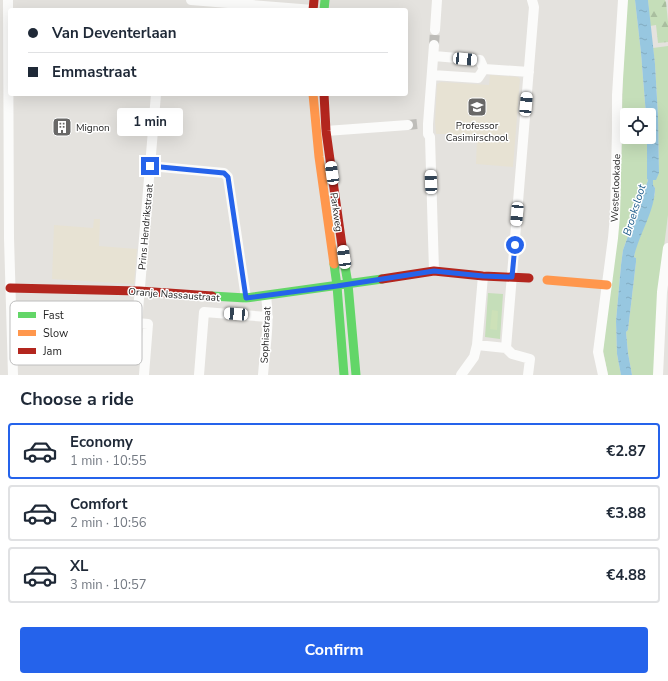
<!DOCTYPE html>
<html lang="en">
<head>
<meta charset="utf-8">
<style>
	:root { --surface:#fff; --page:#f2f2f3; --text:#1f2937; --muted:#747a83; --line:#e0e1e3; --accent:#2563eb }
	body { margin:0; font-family:"Nunito Sans",sans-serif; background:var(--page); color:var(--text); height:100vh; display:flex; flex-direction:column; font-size:15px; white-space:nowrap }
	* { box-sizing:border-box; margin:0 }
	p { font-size:13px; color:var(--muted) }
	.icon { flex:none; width:22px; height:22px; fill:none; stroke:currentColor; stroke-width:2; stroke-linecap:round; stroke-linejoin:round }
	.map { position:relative; height:375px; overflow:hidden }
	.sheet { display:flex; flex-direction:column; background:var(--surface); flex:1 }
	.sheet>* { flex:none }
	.top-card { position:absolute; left:8px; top:8px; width:400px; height:88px; border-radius:4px; box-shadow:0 4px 16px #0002; display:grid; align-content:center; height:88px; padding:0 20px; background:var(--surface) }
	.buttons { position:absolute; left:620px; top:108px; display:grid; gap:8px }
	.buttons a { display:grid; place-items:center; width:36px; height:36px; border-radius:4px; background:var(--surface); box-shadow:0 4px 16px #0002; font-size:20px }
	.end { position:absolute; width:18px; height:18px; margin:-9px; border:5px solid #2563eb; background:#fff; box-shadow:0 0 0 2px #fff }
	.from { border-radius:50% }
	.bubble { position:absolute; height:28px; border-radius:4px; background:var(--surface); box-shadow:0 4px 16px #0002; font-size:13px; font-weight:700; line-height:28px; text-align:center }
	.car { position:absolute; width:12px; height:24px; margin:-12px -6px; border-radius:5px; box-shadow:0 0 3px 1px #0007; background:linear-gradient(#fff 24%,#345 0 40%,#fff 0 76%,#345 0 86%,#fff 0) }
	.top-card b { display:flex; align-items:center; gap:14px; height:38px; font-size:15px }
	.top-card b+b { border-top:1px solid var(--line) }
	.top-card i { width:10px; height:10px; background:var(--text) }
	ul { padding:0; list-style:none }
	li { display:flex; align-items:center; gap:12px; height:56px; margin:0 8px 6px; padding:0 12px; border:2px solid var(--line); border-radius:4px }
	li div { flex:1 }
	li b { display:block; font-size:15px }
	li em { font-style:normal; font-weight:700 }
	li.active { border-color:var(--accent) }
	li>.icon { width:36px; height:36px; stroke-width:1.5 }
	h2 { padding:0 20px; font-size:18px; line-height:48px }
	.action { display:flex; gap:8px; margin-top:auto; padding:8px 20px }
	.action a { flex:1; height:46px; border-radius:4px; background:var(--accent); color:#fff; font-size:16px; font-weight:700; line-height:46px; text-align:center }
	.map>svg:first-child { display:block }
</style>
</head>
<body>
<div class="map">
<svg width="668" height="375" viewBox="0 0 668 375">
	<defs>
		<pattern id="forest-firs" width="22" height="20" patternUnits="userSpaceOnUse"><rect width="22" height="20" fill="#c5deb9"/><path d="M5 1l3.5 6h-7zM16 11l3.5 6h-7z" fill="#a9be9f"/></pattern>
		<pattern id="water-ripples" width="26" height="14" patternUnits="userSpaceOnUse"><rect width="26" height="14" fill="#97c7e0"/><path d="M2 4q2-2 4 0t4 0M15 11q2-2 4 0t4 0" fill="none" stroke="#82abc0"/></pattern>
	</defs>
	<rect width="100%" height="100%" fill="#e4e2de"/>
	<path fill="#e7e2d3" d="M 490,75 L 518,77 L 520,79 L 513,167 L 476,164 L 477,139 L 449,137 L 449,134 L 436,134 L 435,122 L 437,84 L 441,82 L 489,85 Z
		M 94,219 L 100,219 L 99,246 L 137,249 L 134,284 L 52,279 L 54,225 L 93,228 Z"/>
	<path fill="#c5deb9" d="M 627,0 L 635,0 L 641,53 L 646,115 L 627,115 L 627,137 L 647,137 L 647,179 L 648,180 L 623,250 L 621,265 L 616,321 L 617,354 L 621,375 L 608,375 L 603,350 L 620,207 L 623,73 Z
		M 668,46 L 668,215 L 659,286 L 654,375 L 632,375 L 628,353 L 626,332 L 628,330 L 636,262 L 636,258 L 634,257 L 636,246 L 655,194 L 655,188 L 653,185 L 653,180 L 659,173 L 658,116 L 655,64 L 653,48 Z
		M 488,293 L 503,294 L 500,339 L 485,337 Z"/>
	<path fill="url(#forest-firs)" d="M 648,0 L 665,0 L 666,2 L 668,22 L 668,42 L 658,43 L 656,25 L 650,26 Z"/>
	<path fill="#cde1b8" d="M 492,310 L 498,311 L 497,330 L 490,329 Z"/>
	<path fill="url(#water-ripples)" d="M 635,0 L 648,0 L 655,64 L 658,116 L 659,173 L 656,180 L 653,180 L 653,185 L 655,188 C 655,211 639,234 634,257 L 636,258 L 636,262 L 628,330 L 626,332 L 628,353 L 632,375 L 621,375 L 617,354 L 616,321 L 621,265 L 623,250 L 648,180 L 647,179 L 647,137 L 649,137 L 649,115 L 646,115 L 641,53 Z"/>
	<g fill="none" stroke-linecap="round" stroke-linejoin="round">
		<path stroke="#bebdb9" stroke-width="10" stroke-dasharray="10 5" stroke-linecap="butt" d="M 434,45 L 435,30
			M 408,125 L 417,124"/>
		<path stroke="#fbfbfa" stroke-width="10" d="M 8,0 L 9,238 L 13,375
			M 191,0 L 313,10
			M 435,30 L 437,0
			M 484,69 L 529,72
			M 432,75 L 478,78 L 484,69 L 480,60 L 434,56
			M 326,131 L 408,125
			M 150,166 L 224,173 L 228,177 L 246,298
			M 434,271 L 430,137 L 428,134 L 428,124 L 434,45
			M 477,345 L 506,348
			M 506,348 L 534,7 L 532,0
			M 506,348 L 512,354 L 530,359 L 528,375
			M 144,375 L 148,324 L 137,323 L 156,94
			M 199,375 L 204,312 L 268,317
			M 263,375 C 265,349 270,322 266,296
			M 461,375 L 474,357 L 477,345 L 483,276
			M 603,375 L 598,352 L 613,238 L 615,216 L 617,131 L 617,95 L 623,0
			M 658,375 L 662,292 L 668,248"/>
		<path stroke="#63d668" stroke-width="9" d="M 324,10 L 325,0
			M 344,260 L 348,284 L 356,375
			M 334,264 L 337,286 L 344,375
			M 212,296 L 246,298 L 382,279"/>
		<path stroke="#ff974d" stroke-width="9" d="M 313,94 L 319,157 L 334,264
			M 547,280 L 607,285"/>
		<path stroke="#b3261e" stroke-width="9" d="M 313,10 L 314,0
			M 324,94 L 326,131 L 344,260
			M 382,279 L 434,271 L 483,276 L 529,278
			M 10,288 L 139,291 L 212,296"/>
	</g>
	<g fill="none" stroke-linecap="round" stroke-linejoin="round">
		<path stroke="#2563eb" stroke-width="5" d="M 150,166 L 224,173 L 228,177 L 246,298 L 337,286 L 434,271 L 483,276 L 512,277 L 515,245"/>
	</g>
	<defs>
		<symbol id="school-square" viewBox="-11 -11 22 22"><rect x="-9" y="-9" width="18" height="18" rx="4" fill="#696867" stroke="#fff"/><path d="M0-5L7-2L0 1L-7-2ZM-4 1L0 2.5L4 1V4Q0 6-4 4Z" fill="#fff"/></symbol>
		<symbol id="building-square" viewBox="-11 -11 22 22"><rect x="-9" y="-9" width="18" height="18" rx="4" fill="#696867" stroke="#fff"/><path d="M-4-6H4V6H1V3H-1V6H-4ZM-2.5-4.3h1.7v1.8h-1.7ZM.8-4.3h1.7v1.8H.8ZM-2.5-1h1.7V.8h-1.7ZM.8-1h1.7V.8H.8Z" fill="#fff"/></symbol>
	</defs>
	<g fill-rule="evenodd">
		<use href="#school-square" x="466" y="96" width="22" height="22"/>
		<use href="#building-square" x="51" y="116" width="22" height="22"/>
	</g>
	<g text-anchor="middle" stroke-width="3" stroke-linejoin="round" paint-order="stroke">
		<g font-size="10" fill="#272727" stroke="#fff">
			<text x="477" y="129">Professor<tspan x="477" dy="12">Casimirschool</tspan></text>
			<text x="76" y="131" text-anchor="start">Mignon</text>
		</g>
		<g font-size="10" fill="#272727" stroke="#fff">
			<text transform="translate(615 188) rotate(-88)" y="4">Westerlookade</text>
			<text transform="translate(337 212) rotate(82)" y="4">Parkweg</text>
			<text transform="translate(145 227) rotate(-85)" y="4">Prins Hendrikstraat</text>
			<text transform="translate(174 294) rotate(4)" y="4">Oranje Nassaustraat</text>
			<text transform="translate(265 335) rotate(-87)" y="4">Sophiastraat</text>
		</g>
		<g font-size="11" font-style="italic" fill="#1a5988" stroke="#fff">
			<text transform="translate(634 210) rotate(-73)" y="4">Broeksloot</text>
		</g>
	</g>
	<rect x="10" y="301" width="132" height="64" rx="6" fill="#fff" stroke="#bebebe" stroke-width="1"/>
	<rect x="18" y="312" width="18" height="6" fill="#63d668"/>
	<rect x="18" y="330" width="18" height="6" fill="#ff974d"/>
	<rect x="18" y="348" width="18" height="6" fill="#b3261e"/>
	<g font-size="11" fill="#272727">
		<text x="43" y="319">Fast</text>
		<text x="43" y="337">Slow</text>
		<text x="43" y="355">Jam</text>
	</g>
</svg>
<div class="buttons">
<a><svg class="icon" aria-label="locate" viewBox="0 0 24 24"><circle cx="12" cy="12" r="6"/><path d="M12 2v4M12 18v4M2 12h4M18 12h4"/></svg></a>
</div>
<i class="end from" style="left:515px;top:245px"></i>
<i class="end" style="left:150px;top:166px"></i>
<div class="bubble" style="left:117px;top:108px;width:66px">1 min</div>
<i class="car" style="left:465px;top:59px;rotate:95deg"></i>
<i class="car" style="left:526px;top:104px;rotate:5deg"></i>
<i class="car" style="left:332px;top:173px;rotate:352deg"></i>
<i class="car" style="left:431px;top:182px;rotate:358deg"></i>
<i class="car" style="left:517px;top:214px;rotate:185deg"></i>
<i class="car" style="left:344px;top:257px;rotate:352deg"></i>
<i class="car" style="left:236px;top:314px;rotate:274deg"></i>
<div class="top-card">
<b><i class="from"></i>Van Deventerlaan</b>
<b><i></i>Emmastraat</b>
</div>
</div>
<section class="sheet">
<h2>Choose a ride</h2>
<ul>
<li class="active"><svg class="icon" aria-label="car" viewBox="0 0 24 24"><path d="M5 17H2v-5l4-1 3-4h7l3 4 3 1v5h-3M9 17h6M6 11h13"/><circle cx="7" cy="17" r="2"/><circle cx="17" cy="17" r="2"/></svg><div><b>Economy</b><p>1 min · 10:55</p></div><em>€2.87</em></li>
<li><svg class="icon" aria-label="car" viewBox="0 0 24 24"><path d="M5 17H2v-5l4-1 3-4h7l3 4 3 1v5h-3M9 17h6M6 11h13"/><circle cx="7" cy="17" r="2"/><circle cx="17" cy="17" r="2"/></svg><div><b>Comfort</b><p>2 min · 10:56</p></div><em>€3.88</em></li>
<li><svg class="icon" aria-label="car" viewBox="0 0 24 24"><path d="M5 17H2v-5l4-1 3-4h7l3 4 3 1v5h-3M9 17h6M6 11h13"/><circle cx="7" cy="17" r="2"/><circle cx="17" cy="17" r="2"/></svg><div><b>XL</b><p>3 min · 10:57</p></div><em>€4.88</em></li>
</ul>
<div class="action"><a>Confirm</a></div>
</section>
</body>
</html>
